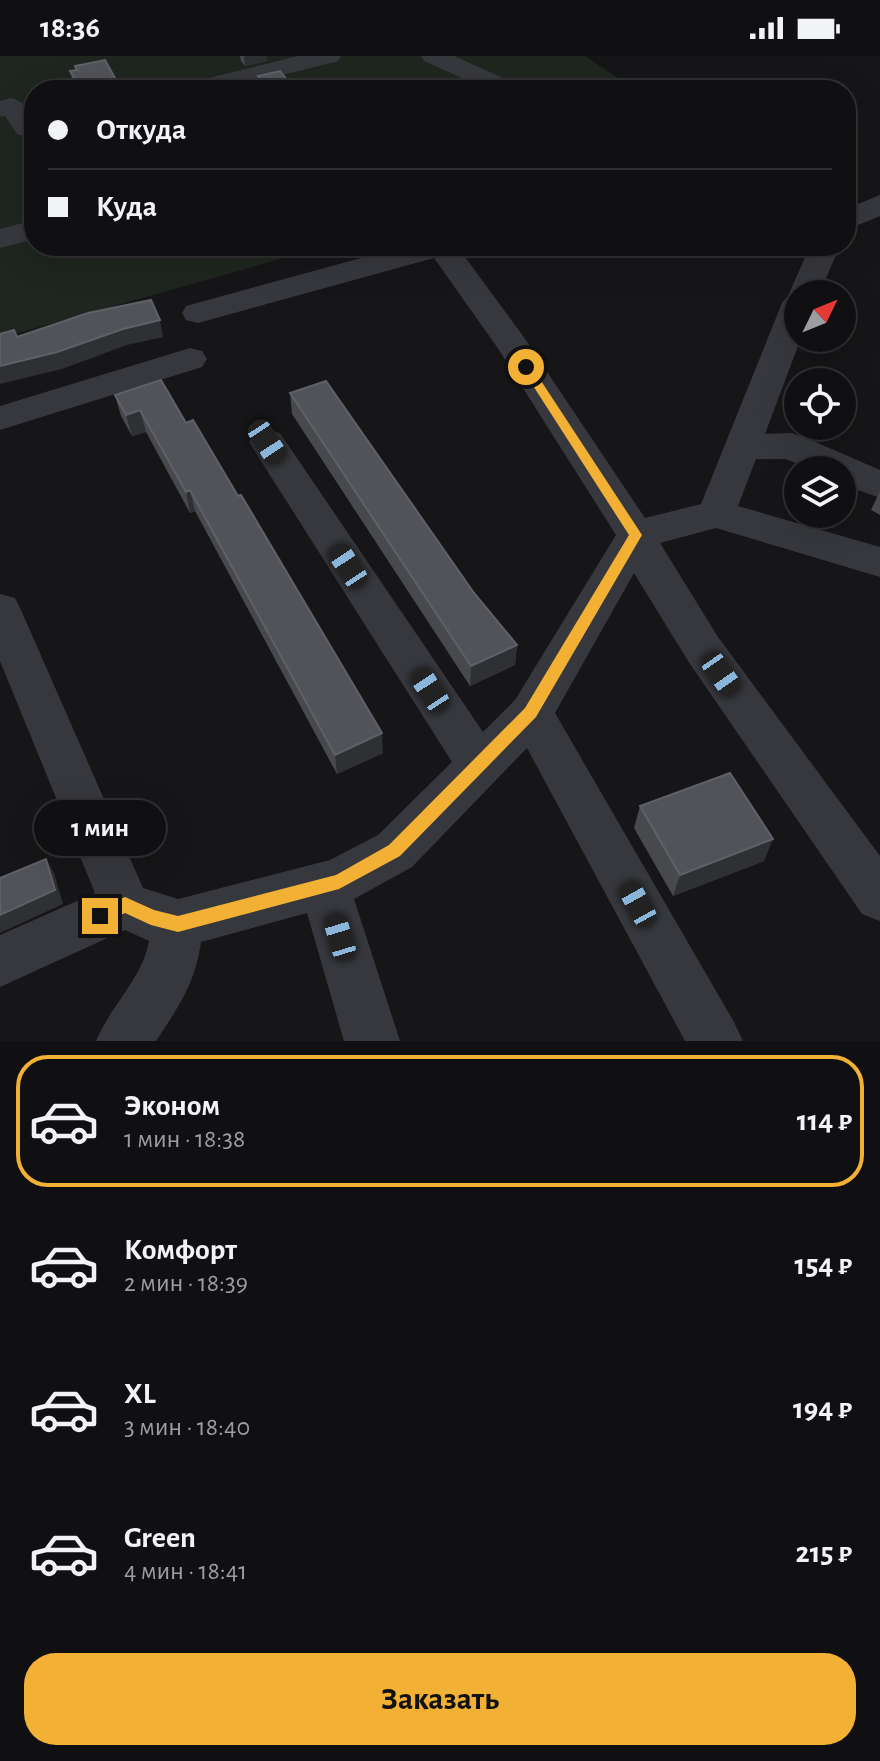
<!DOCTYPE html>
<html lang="ru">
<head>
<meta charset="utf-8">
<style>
	:root { --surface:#101012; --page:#1e1e20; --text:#f1f3f6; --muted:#9c9d9f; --line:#303032; --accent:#f2b134 }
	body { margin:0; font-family:"Alegreya Sans",sans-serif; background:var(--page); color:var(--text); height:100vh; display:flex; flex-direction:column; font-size:30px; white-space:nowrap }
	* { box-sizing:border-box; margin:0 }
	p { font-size:26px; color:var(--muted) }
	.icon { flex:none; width:44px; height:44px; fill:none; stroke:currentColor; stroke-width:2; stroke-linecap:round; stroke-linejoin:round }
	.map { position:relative; height:985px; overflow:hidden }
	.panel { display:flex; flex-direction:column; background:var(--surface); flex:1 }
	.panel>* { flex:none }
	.guide { position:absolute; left:24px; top:24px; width:832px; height:176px; border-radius:32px; box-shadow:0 8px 32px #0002,0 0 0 2px var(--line); display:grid; align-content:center; height:176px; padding:0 24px; background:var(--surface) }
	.needle { width:52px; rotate:47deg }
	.buttons { position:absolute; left:784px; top:224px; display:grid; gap:16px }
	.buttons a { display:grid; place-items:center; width:72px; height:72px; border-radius:50%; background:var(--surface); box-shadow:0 8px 32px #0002,0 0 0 2px var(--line); font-size:40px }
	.end { position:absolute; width:36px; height:36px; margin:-18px; border:10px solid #f2b134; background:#111; box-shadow:0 0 0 4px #111 }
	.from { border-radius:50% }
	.bubble { position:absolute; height:56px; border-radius:28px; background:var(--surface); box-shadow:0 8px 32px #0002,0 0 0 2px var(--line); font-size:26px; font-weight:700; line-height:56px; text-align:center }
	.car { position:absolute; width:24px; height:48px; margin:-24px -12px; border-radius:10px; box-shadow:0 0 6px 2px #0007; background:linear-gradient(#222 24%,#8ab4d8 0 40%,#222 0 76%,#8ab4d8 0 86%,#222 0) }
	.guide b { display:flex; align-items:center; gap:28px; height:76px; font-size:30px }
	.guide b+b { border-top:2px solid var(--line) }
	.guide i { width:20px; height:20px; background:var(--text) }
	ul { padding:14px 0 0; list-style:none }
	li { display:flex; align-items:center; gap:24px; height:132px; margin:0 16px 12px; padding:0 8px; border:4px solid transparent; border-radius:32px }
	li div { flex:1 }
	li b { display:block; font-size:30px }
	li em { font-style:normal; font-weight:700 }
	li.current { border-color:var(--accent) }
	li>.icon { width:72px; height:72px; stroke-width:1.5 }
	.cta { display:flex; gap:16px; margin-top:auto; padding:16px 24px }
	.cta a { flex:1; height:92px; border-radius:32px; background:var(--accent); color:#111; font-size:32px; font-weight:700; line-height:92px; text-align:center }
	.status { display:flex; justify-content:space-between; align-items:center; height:56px; padding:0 40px; background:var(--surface); direction:ltr }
	.status svg { height:22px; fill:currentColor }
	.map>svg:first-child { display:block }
</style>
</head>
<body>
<div class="status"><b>18:36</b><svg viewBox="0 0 49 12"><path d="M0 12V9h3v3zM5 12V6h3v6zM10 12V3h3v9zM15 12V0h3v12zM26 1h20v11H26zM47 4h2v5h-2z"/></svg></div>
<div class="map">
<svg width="880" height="985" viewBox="0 0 880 985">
	<rect width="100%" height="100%" fill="#161618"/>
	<path fill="#1e261f" d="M 0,0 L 585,0 L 636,34 L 34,34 L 34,190 L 327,190 L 0,282 Z"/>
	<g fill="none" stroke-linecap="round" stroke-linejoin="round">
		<path fill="#37383d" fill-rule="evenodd" d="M 298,0 L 341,0 L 338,5 L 222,34 L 177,34 L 181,29 Z
			M 421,0 L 454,0 L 519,29 L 523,34 L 489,34 L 424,5 Z
			M 11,42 C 30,47 34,63 34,80 L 18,79 L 5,60 L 0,61 L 0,45 Z
			M 880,139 L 880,160 L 846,174 L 846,153 Z
			M 34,164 L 34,183 L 0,192 L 0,173 Z
			M 405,190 L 457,190 L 523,280 L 645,462 L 701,448 L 782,247 L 788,240 L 810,190 L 840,190 L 819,238 L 798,238 L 798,282 L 801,282 L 765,378 L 791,377 L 804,381 L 880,414 L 880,442 L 842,428 L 842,414 L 812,414 L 786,403 L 756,403 L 738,450 L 880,491 L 880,521 L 716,472 L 660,487 L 718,581 L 880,800 L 880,865 L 862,858 L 688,605 L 634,517 L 555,657 L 734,966 L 743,985 L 685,985 L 527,692 L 412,811 L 354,843 L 400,985 L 344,985 L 307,857 L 201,886 C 195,928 179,950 156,985 L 96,985 C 111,949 142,923 149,885 L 125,874 L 0,931 L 0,879 L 95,837 L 0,605 L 0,538 L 15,542 L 21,554 L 143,832 L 178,843 L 330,804 L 378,779 L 452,706 L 249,386 L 254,377 L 267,373 L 280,377 L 483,676 L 515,644 L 616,479 L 497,291 L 434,202 L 198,267 L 186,264 L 182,257 L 186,250 Z
			M 190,292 L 202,295 L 207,303 L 202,311 L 0,374 L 0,350 Z"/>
	</g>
	<path fill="#47494d" d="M 240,0 L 266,0 L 267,5 L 245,10 L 241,5 Z
		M 75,10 L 118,34 L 76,34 L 74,30 L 70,15 L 76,14 Z
		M 258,20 L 291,29 L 292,34 L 264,34 L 259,28 Z
		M 161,324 L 383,697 L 337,718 L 195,455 L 190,457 L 146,376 L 132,380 L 121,360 L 115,339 Z
		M 290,337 L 474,537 L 517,589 L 515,609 L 470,630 L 292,358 Z
		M 880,435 L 880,459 L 871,454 Z
		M 640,750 L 764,805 L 673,840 L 634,772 Z"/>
	<path fill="#2f3033" d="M 244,0 L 266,0 L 267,5 L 245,10 Z
		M 115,22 L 118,34 L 111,34 L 109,23 Z
		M 291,29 L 292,34 L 269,34 Z
		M 160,264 L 163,281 L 127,289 L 62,313 L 0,328 L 0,310 L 123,273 Z
		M 140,354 L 146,376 L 132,380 L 126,359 Z
		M 190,434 L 195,455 L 190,457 L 186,436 Z
		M 517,589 L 515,609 L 470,630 L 471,610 Z
		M 382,677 L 383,697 L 337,718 L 335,699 Z
		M 773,783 L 764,805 L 673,840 L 680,819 Z
		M 46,803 L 54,817 L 63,848 L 0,877 L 0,859 Z"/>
	<path fill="#525359" stroke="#5f6168" stroke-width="2" d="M 105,4 L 115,22 L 109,23 L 116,34 L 82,34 L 70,15 L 77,14 L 75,10 Z
		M 280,15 L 291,29 L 269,34 L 258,20 Z
		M 442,30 L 447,34 L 428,34 Z
		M 151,244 L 160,264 L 123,273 L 57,296 L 0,310 L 0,278 L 14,274 L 17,281 L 88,257 Z
		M 161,324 L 186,367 L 193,364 L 238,440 L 241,439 L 382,677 L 335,699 L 190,434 L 186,436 L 140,354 L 126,359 L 115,339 Z
		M 326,325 L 474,537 L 517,589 L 471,610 L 290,337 Z
		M 730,717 L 773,783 L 680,819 L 640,750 Z
		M 46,803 L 55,834 L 0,859 L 0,822 Z"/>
	<path fill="#f2b134" d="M 522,308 L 530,308 L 642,479 L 536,661 L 400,800 L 339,833 L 178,876 L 151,869 L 125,857 L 100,868 L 95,865 L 92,860 L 95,854 L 125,841 L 154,854 L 178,860 L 336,819 L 389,789 L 525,652 L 629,479 L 521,311 Z"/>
</svg>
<div class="buttons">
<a><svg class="needle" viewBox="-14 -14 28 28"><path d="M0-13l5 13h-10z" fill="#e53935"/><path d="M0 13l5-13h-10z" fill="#9c9d9f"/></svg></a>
<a><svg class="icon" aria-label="locate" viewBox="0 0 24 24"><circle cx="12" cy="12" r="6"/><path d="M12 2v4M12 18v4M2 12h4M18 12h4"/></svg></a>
<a><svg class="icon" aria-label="layers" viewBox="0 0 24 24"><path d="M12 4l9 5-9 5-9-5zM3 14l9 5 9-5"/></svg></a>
</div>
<i class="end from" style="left:526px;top:311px"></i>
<i class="end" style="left:100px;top:860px"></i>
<div class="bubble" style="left:34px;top:744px;width:132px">1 мин</div>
<i class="car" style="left:267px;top:386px;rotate:147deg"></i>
<i class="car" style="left:348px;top:510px;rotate:327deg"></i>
<i class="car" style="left:721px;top:618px;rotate:145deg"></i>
<i class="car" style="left:430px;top:634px;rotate:327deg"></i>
<i class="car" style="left:638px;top:848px;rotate:331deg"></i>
<i class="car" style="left:340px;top:881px;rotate:343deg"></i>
<div class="guide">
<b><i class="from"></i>Откуда</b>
<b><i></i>Куда</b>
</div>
</div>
<section class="panel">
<ul>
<li class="current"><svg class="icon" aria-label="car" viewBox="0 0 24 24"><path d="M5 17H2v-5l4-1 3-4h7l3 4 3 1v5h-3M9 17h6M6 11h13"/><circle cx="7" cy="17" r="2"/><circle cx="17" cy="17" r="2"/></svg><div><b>Эконом</b><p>1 мин · 18:38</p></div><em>114 ₽</em></li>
<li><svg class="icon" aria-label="car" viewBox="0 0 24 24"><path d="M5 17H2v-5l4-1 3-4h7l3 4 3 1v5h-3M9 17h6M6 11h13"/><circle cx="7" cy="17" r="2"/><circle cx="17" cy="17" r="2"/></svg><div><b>Комфорт</b><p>2 мин · 18:39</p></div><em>154 ₽</em></li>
<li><svg class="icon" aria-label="car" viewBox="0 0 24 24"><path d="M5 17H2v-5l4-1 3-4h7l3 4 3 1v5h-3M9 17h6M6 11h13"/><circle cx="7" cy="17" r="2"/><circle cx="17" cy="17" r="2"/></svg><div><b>XL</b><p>3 мин · 18:40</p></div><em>194 ₽</em></li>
<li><svg class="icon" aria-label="car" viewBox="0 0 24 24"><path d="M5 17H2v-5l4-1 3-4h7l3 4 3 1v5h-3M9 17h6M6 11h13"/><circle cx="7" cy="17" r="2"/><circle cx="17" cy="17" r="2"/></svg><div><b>Green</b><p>4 мин · 18:41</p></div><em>215 ₽</em></li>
</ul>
<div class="cta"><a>Заказать</a></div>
</section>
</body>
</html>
